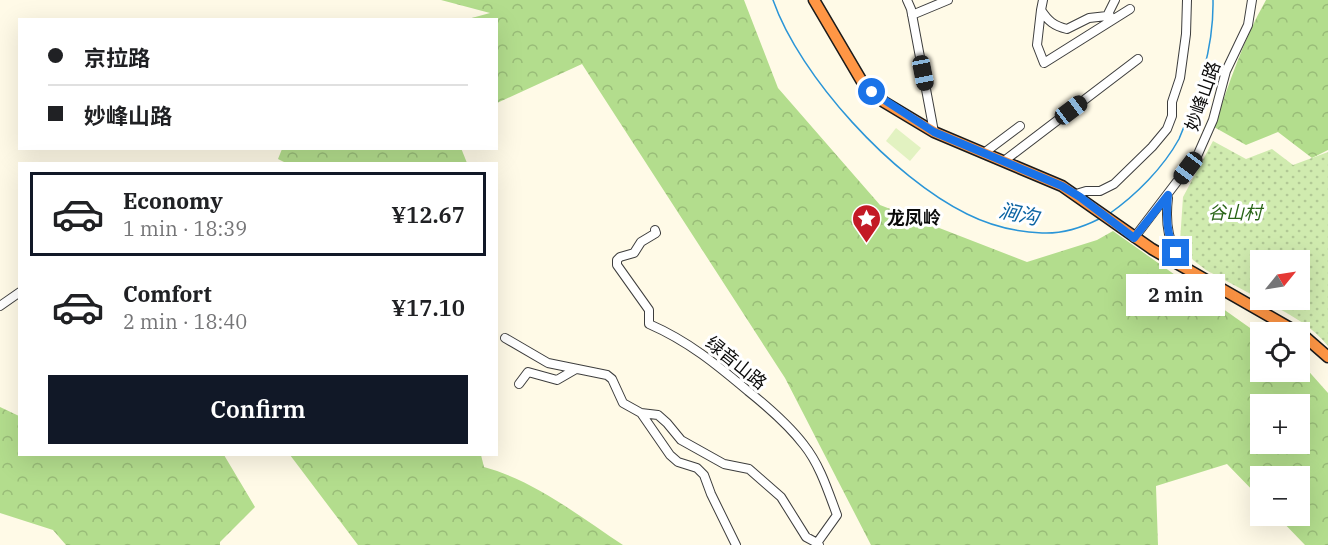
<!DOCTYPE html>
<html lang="en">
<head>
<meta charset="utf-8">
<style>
	:root { --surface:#fff; --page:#f2f2f2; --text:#202124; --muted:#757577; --line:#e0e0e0; --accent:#111827 }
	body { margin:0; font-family:"IBM Plex Serif","Noto Sans SC",serif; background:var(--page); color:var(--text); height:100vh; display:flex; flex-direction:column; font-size:22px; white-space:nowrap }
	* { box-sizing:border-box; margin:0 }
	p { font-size:20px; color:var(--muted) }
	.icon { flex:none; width:33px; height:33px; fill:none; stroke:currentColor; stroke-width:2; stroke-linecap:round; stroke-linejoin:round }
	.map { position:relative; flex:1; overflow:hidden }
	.side { position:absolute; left:18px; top:162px; width:480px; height:294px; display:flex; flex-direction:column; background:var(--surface); border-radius:0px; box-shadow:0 6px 24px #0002 }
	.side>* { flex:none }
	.top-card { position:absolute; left:18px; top:18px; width:480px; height:132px; border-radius:0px; box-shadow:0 6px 24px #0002; display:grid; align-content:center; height:132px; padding:0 30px; background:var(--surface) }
	.needle { width:39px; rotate:60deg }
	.tools { position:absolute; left:1250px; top:250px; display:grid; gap:12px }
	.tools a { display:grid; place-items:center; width:60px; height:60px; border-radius:0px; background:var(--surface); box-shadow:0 6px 24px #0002; font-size:30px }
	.end { position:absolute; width:27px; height:27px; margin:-14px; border:8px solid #1a73e8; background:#fff; box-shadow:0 0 0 3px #fff }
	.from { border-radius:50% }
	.bubble { position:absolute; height:42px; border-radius:0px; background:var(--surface); box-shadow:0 6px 24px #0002; font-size:20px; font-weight:600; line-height:42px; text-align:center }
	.car { position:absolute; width:18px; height:36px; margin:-18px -9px; border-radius:8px; box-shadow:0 0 4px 2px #0007; background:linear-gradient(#222 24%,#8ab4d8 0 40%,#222 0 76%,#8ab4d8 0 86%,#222 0) }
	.top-card b { display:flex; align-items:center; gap:21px; height:57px; font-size:22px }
	.top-card b+b { border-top:2px solid var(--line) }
	.top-card i { width:15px; height:15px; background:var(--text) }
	ul { padding:10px 0 0; list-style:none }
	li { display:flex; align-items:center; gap:18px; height:84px; margin:0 12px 9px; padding:0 18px; border:3px solid transparent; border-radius:0px }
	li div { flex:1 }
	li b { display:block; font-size:22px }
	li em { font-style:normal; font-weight:600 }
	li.selected { border-color:var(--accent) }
	li>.icon { width:54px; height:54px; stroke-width:1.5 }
	.primary-button { display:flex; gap:12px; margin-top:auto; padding:12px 30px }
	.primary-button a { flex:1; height:69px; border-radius:0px; background:var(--accent); color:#fff; font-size:24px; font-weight:600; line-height:69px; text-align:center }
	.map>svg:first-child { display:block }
</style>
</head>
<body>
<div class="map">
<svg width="1328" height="545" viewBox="0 0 1328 545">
	<defs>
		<pattern id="forest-crowns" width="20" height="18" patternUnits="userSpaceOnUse" patternTransform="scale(1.5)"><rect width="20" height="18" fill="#b3dd8d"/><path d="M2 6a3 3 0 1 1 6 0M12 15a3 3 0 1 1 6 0" fill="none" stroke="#99bc78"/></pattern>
		<pattern id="park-dots" width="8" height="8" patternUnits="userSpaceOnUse" patternTransform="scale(1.5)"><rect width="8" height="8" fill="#d0ebaf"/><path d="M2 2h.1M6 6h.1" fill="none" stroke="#b1c895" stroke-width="1.8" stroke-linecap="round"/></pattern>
	</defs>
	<rect width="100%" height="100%" fill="#fffae7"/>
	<path fill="url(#forest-crowns)" fill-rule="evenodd" d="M 441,0 L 744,0 L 778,88 L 880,205 L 1027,262 L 1097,240 L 1113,231 L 1260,335 L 1260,372 L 1299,372 L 1299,362 L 1304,366 L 1328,393 L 1328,545 L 1305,545 L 1277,516 L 1299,516 L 1299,477 L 1260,477 L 1260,498 L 1227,464 L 1156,486 L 1158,545 L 871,545 L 785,378 L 582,64 L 497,103 L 496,20 L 468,19 L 490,13 ZM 1260,405 L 1299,405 L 1299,444 L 1260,444 Z
		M 1266,0 L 1328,0 L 1328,150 L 1312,158 L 1278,132 L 1246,145 L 1214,127 C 1229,84 1243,40 1266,0 Z
		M 461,148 L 467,163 L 288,164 L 278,159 L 282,149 Z
		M 0,407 L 19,416 L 20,454 L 224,455 L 255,507 L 220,542 L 220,545 L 66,545 L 53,530 L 0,513 Z
		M 290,455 L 481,455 L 484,467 C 535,481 579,516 623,545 L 358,545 Z"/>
	<path fill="url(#park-dots)" d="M 1213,141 L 1246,159 L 1272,149 L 1293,165 L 1328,152 L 1328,346 C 1311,325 1286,312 1262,300 L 1299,300 L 1299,261 L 1260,261 L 1260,299 L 1206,270 L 1193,260 L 1180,241 L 1183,197 Z"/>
	<path fill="#e2f2c1" d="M 896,128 L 921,148 L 910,161 L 886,141 Z"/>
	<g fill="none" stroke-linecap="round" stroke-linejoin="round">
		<path stroke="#2a95d7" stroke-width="1.5" d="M 773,0 C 800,77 893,178 967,214 C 989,225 1017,232 1042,233 C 1063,234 1081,228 1099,219
			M 1109,214 C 1136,195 1163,168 1179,139 C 1198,93 1214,50 1213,0"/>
		<defs>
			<path id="minor" d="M 907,0 L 911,9 L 934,132
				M 1043,0 L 1041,10 C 1048,21 1054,26 1067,29 L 1089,18 L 1107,16
				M 1041,10 L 1037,45 L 1044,63 L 1130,9
				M 912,15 L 948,0
				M 1110,16 L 1107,16 L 1115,0
				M 984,153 L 1020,126
				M 1004,161 L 1138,59
				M 1076,194 L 1086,191 L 1100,191 L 1114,184 L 1152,147 L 1167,129 L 1172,116 L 1172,102 L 1180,78 L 1186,34 L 1187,0
				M 1168,198 C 1165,223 1168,245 1184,266
				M 655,230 L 656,233 L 641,242 L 634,253 L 620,257 L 617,260 L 617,265 L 649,310 L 649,324 C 688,341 716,364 748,391 C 768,407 788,424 804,445 C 820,465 828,491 837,515 L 817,543 L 819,545
				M 1134,238 L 1198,154 L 1213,120 L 1226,71 L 1248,25 L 1252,0
				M 0,306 L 20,292
				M 505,338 L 548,363 L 607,375 L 612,379 L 623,403 L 641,413 L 658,415 L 667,423 L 681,440 L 724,464 L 749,469 L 781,497 L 806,537 L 817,543
				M 519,384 L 528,372 L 557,380 L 576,369
				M 641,413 L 670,455 L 678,462 L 697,468 L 704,475 L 711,494 L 736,545"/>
			<path id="highway" d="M 814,0 L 864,85 L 884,102 L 934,132 L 1062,186 L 1152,249 L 1304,336 L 1328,357"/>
		</defs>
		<use href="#minor" stroke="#3d3d3d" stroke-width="10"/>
		<use href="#highway" stroke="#1b1b1b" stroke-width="13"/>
		<use href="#minor" stroke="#fff" stroke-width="8"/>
		<use href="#highway" stroke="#ff9645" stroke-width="10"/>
	</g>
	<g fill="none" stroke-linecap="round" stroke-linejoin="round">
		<path stroke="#1a73e8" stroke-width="8" d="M 872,92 L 934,132 L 1062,186 L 1080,197 L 1134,238 L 1168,195 C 1166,216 1166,234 1176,253"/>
	</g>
	<defs>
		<symbol id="sight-pin" viewBox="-11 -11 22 30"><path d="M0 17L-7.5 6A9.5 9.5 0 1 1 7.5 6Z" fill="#c31a25" stroke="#fff"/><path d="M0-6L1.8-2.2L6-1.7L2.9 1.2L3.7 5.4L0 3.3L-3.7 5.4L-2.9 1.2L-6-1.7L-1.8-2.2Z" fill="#fff"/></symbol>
	</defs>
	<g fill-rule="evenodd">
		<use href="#sight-pin" x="850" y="202" width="33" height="45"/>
	</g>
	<g text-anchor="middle" stroke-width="6" stroke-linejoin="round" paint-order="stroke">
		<g font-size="18" fill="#0a0a0a" stroke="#fff">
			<text transform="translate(1203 96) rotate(-71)" y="6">妙峰山路</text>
			<text transform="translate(736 363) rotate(39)" y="6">绿音山路</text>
		</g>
		<g font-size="18" font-style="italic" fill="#296517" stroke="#fff">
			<text x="1235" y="219">谷山村</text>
		</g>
		<g font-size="18" font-weight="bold" fill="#0a0a0a" stroke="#fff" text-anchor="start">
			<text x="887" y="224">龙凤岭</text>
		</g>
		<g font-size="20" font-style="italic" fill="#0c64a3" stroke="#fff">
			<text transform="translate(1019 214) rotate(12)" y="7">涧沟</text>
		</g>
	</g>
</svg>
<div class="tools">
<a><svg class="needle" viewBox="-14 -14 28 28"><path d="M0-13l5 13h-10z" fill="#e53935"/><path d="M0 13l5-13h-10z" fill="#757577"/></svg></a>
<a><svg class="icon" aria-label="locate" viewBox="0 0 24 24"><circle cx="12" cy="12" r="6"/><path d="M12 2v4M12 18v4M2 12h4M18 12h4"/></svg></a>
<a>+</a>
<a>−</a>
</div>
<i class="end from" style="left:872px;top:92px"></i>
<i class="end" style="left:1176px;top:253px"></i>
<div class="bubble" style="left:1126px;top:274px;width:99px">2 min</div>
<i class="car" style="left:923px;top:73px;rotate:169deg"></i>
<i class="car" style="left:1071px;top:110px;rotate:53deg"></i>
<i class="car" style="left:1188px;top:168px;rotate:217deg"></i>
<div class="top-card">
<b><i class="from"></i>京拉路</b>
<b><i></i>妙峰山路</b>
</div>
<section class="side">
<ul>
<li class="selected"><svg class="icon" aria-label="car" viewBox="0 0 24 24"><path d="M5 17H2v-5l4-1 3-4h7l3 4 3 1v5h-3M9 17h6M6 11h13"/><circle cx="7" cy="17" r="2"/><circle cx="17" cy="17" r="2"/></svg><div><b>Economy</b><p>1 min · 18:39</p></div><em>¥12.67</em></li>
<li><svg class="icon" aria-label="car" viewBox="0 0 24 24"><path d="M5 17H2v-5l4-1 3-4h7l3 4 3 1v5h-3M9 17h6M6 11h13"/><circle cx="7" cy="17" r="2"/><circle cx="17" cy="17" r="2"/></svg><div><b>Comfort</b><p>2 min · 18:40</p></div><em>¥17.10</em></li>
</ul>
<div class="primary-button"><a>Confirm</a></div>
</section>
</div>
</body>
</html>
